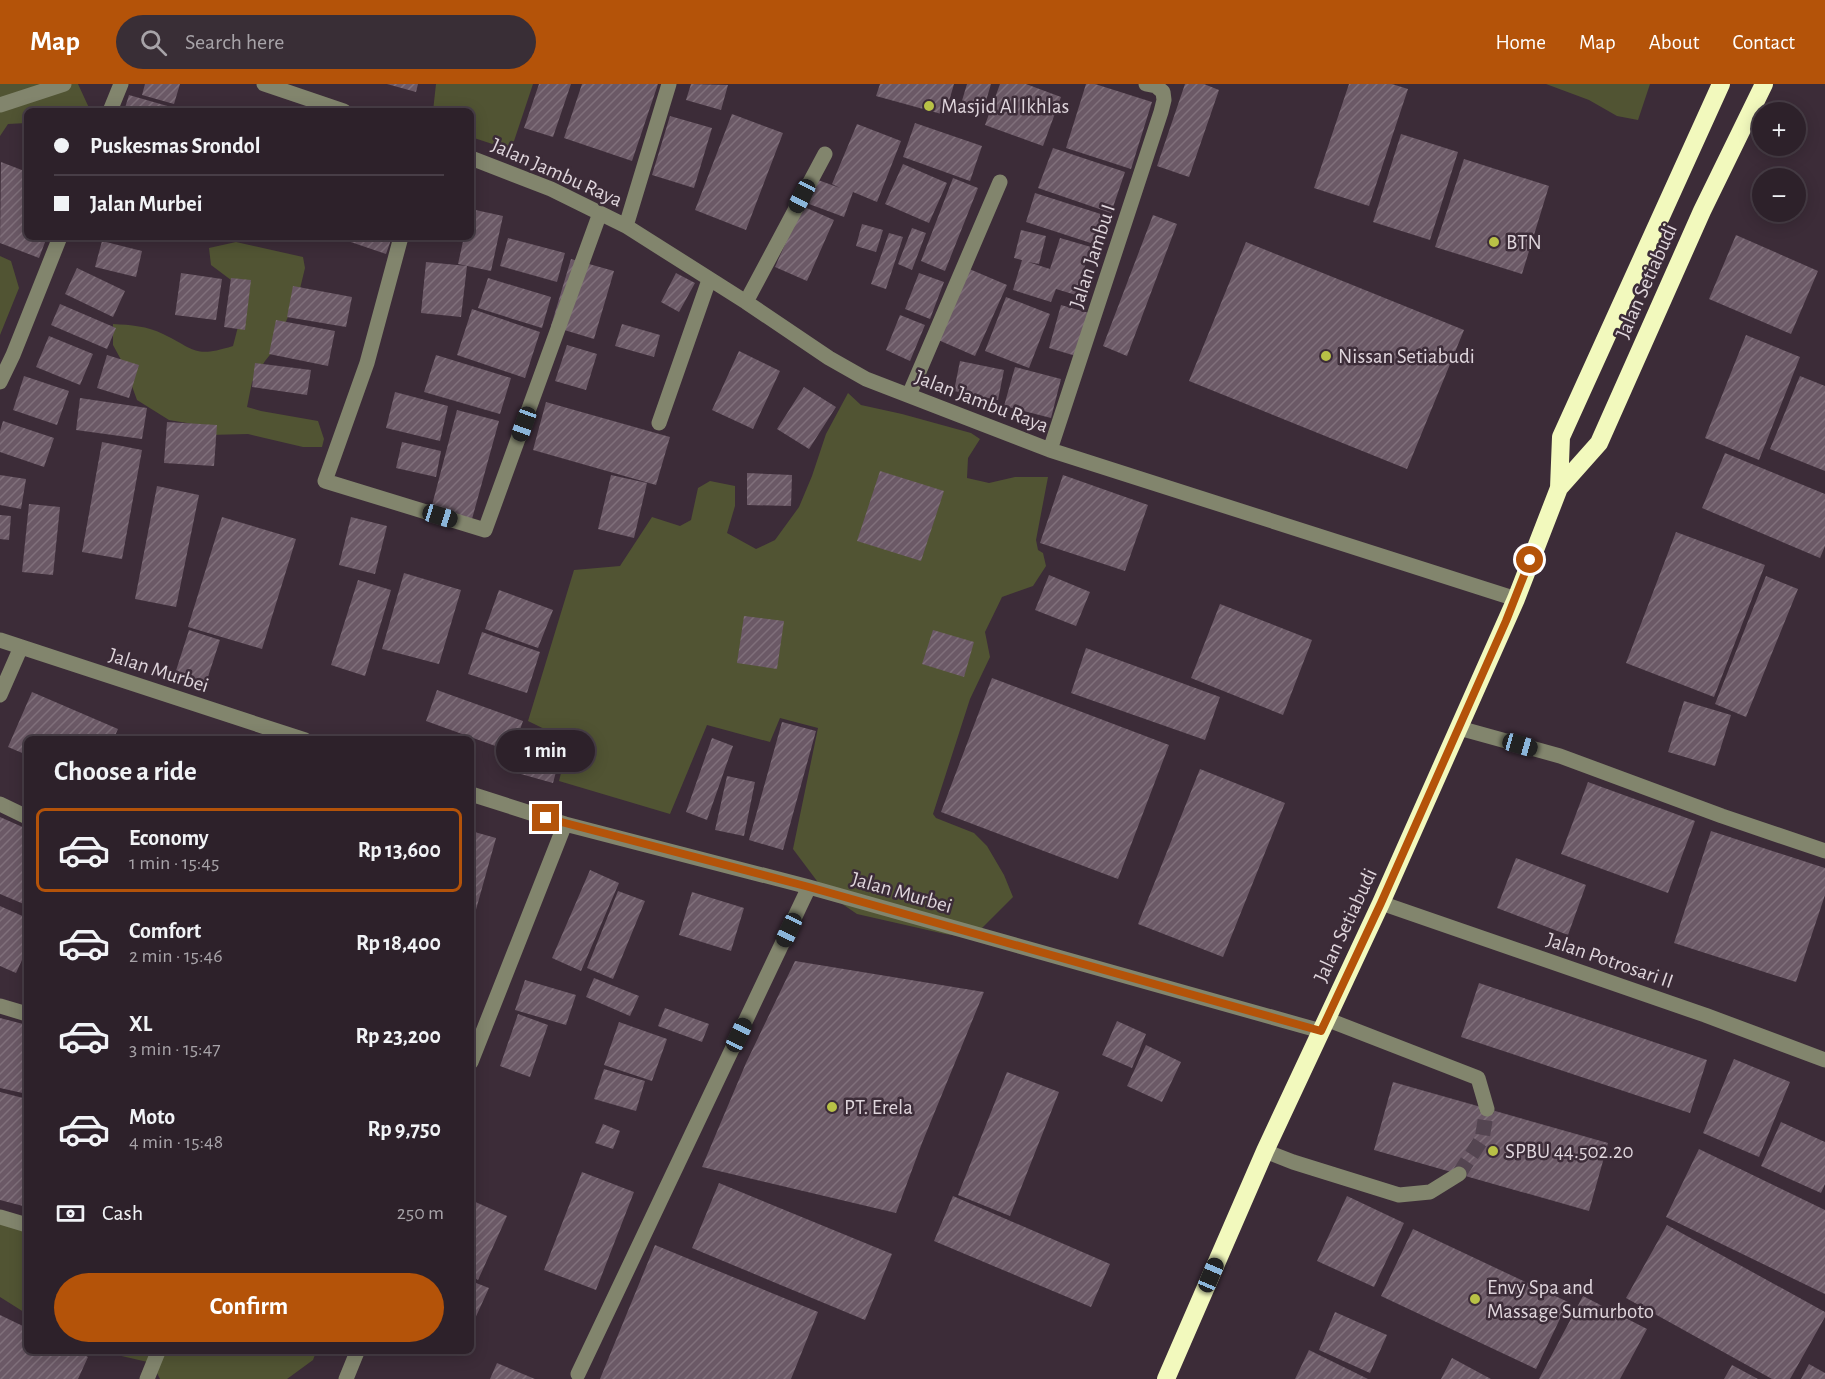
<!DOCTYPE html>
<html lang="en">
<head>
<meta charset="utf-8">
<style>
	:root { --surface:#2d212a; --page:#392e36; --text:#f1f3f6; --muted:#a7a3a8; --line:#483e47; --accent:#b45309 }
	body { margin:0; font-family:"Alegreya Sans",sans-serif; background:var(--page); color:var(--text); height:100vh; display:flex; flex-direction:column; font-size:22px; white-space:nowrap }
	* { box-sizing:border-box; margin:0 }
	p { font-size:20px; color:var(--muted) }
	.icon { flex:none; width:33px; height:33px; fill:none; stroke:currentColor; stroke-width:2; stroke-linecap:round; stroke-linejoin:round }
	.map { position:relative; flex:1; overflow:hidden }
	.drawer { position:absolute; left:24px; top:652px; width:450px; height:618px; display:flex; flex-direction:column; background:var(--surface); border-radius:9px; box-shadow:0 3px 15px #0003,0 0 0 2px var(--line) }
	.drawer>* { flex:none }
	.banner { position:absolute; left:24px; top:24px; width:450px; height:132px; border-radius:9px; box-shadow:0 3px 15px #0003,0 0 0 2px var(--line); display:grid; align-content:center; height:132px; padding:0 30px; background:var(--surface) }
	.tools { position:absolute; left:1752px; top:18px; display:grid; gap:12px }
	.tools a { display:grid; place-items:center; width:54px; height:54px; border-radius:50%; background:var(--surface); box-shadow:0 3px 15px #0003,0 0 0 2px var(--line); font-size:30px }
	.end { position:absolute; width:27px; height:27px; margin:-14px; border:8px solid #b45309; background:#fff; box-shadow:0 0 0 3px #fff }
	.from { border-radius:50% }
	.bubble { position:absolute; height:42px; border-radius:21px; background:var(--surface); box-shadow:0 3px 15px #0003,0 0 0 2px var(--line); font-size:20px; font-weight:700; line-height:42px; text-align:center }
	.car { position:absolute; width:18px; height:36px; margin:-18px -9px; border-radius:8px; box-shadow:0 0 4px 2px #0007; background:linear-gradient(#222 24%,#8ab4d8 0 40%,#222 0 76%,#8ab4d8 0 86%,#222 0) }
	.banner b { display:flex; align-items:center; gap:21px; height:57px; font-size:22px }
	.banner b+b { border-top:2px solid var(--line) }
	.banner i { width:15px; height:15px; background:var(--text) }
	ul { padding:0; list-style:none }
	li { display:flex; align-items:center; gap:18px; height:84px; margin:0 12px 9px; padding:0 18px; border:3px solid transparent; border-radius:9px }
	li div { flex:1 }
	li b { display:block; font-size:22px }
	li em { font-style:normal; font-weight:700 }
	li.selected { border-color:var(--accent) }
	li>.icon { width:54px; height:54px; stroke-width:1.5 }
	h2 { padding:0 30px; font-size:27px; line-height:72px }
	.pay { display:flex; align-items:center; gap:15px; height:66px; padding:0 30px; font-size:22px }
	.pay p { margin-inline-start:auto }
	.cta { display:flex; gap:12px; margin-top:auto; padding:12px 30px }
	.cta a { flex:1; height:69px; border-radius:36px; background:var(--accent); color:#fff; font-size:24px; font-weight:700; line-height:69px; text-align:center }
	header { display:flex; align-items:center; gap:36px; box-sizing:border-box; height:84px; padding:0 30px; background:var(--accent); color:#fff }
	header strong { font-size:28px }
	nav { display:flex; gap:33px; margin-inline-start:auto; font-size:21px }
	.search { width:420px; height:54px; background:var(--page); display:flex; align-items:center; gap:15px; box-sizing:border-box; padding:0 21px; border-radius:33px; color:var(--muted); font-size:22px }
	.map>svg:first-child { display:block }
</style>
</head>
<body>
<header>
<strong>Map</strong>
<div class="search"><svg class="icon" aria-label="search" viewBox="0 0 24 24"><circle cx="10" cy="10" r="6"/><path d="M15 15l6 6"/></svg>Search here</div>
<nav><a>Home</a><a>Map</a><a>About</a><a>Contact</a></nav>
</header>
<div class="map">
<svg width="1825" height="1295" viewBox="0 0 1825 1295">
	<defs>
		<pattern id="building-hatch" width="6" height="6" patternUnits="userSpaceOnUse" patternTransform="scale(1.5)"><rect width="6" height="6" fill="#6b5966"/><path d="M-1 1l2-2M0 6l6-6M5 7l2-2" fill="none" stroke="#80707b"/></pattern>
	</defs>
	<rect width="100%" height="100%" fill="#3c2c38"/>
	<path fill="#515433" d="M 0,0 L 78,0 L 90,26 L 27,27 L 27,39 L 8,40 L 0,52 Z
		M 436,0 L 533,0 L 511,66 L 471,53 L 471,27 L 433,27 Z
		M 1546,0 L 1650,0 L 1638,36 L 1617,32 L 1589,16 Z
		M 236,158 L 303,173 L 305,184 L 297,217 L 287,235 L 277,262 L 265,277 L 252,298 L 247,323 L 261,327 L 318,337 L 324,355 L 322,363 L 303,363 L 248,350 L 208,351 L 199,341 L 169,336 L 137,316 L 125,283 L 113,261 L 113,240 C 131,241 147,242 163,250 C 196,266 194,274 233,262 L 247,208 L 211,181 L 209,164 Z
		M 0,172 L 11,177 L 19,204 L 0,251 Z
		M 848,309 L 861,321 L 902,330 L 971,349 L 980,355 L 968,374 L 967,394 L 989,399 L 1015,393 L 1048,393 L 1036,456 L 1038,466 L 1043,469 L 1046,482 L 1033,502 L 1002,513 L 985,548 L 990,573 L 970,615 L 933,730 L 936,734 L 974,749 L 987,762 L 1004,791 L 1013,813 L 972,854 L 945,850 L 857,830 L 826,809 L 793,765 L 818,644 L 780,634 L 770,658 L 707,641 L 670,730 L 559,697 L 569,657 L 528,637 L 574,486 L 620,482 L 652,433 L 680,442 L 691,436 L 698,404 L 710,397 L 735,402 L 735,422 L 727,449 L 756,465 L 775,456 L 799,423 L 812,392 L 826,350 Z
		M 0,1130 L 27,1133 L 27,1230 L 0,1213 Z
		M 104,1268 L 316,1268 L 313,1276 L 287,1295 L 160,1295 L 152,1279 Z"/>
	<path fill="url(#building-hatch)" d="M 145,0 L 180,0 L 174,20 L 142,11 Z
		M 387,0 L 418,0 L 416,8 Z
		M 539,0 L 571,0 L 553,53 L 524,44 Z
		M 582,0 L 658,0 L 632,77 L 564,54 Z
		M 691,0 L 728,1 L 721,26 L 686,16 Z
		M 880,0 L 954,0 L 945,31 L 876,12 Z
		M 967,0 L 991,0 L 983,27 L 961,20 Z
		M 1000,0 L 1026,0 L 1061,13 L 1043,62 L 985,41 Z
		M 1086,0 L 1095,0 L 1152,18 L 1131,85 L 1066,64 Z
		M 1185,0 L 1204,0 L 1219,6 L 1189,93 L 1157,82 Z
		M 1349,0 L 1392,0 L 1408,5 L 1369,122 L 1314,104 Z
		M 129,11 L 171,23 L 170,27 L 124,27 Z
		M 732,30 L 783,49 L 746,146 L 695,126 Z
		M 670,32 L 712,44 L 694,104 L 652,91 Z
		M 915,39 L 982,62 L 970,97 L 903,73 Z
		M 857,40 L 901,57 L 877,118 L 853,108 L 844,133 L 809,120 L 818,96 L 840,104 L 832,100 Z
		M 1401,50 L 1458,68 L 1430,156 L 1373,138 Z
		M 1053,64 L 1125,88 L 1111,129 L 1038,104 Z
		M 1464,75 L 1549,102 L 1522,190 L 1435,163 Z
		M 1,78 L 27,88 L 27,153 L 47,153 L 39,174 L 0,159 Z
		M 903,80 L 947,99 L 929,139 L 885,120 Z
		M 953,94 L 978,104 L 945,187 L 921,177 Z
		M 1035,109 L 1110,133 L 1100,162 L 1026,138 Z
		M 802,122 L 834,136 L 807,197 L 775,183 Z
		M 471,125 L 503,132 L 491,187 L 458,180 L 464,153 L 471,153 Z
		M 1153,131 L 1177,140 L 1127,272 L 1103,262 Z
		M 862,140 L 883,146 L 876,168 L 856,162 Z
		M 912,144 L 926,149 L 912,186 L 898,180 Z
		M 1021,146 L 1046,152 L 1039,180 L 1028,178 L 1050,185 L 1060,154 L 1091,163 L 1076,211 L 1056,205 L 1051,218 L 1013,206 L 1022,176 L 1014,174 Z
		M 889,149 L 903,153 L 886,205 L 871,200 Z
		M 1736,151 L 1818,187 L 1791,250 L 1709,215 Z
		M 336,153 L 392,153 L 386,170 Z
		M 508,154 L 565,169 L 557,198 L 500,182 Z
		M 102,157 L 142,167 L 136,193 L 95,183 Z
		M 1246,158 L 1464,246 L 1407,385 L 1189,297 Z
		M 571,175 L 614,187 L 594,255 L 551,242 Z
		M 426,178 L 467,182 L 461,233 L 421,229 Z
		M 77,184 L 125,207 L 113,233 L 65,210 Z
		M 967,184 L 1007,201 L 975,272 L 936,255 Z
		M 181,189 L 222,195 L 216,236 L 175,231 Z
		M 676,189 L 695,199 L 679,228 L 661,218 Z
		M 919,189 L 944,198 L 930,235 L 905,225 Z
		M 231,194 L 251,196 L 245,246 L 224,243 Z
		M 488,194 L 551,213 L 542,244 L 478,224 Z
		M 293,202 L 352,213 L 346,243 L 287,233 Z
		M 1006,213 L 1050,230 L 1029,284 L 985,267 Z
		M 60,220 L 116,244 L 107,265 L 51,241 Z
		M 1061,221 L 1089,229 L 1076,272 L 1049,264 Z
		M 472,225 L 540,248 L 525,294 L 457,271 Z
		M 900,231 L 925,241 L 910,277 L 886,266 Z
		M 276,236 L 335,247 L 328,282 L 269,270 Z
		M 622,240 L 660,251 L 654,273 L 615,262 Z
		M 1746,251 L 1800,273 L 1759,376 L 1705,354 Z
		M 49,252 L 93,270 L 80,301 L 36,283 Z
		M 567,261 L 597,270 L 586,306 L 555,297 Z
		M 739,267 L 780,287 L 753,345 L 712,326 Z
		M 107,271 L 139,281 L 129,314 L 97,304 Z
		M 436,271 L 511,294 L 500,330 L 424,308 Z
		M 960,277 L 1004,286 L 998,316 L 954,307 Z
		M 255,279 L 311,286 L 307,311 L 252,303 Z
		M 1015,283 L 1061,295 L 1051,334 L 1004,322 Z
		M 24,292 L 69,307 L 57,341 L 13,326 Z
		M 1800,292 L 1825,302 L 1825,387 L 1770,365 Z
		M 804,303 L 836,323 L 809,365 L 777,345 Z
		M 395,308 L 448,322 L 440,357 L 386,344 Z
		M 80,314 L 147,324 L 142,355 L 76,346 Z
		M 546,318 L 670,353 L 656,401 L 533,366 Z
		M 457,326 L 499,337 L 472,435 L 431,425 Z
		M 3,337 L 54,354 L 44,383 L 0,368 L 0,347 Z
		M 167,338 L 217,341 L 214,382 L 164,379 Z
		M 102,358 L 142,366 L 122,475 L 82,468 Z
		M 402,358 L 441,367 L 436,393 L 396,384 Z
		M 1725,369 L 1825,410 L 1825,462 L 1820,474 L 1702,424 Z
		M 880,387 L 944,407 L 921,477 L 857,457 Z
		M 747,389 L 792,391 L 791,422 L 747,421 Z
		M 0,391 L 26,395 L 21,425 L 0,421 Z
		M 611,391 L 647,399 L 634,454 L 598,445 Z
		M 1063,391 L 1148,421 L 1125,487 L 1040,459 Z
		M 157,402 L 199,411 L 176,523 L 135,515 Z
		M 29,420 L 60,423 L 53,491 L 22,488 Z
		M 0,431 L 11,432 L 9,456 L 0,455 Z
		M 222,433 L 296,455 L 262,565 L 188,543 Z
		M 351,433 L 387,442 L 375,490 L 339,481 Z
		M 1676,448 L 1765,481 L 1714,613 L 1626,579 Z
		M 404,489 L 461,506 L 439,580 L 382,565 Z
		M 1049,491 L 1090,508 L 1076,542 L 1035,526 Z
		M 1766,492 L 1798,505 L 1746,633 L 1715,620 Z
		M 358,496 L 391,506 L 365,592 L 331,581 Z
		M 499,506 L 553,526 L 538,564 L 485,545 Z
		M 1220,520 L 1312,556 L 1283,631 L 1191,594 Z
		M 744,532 L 784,537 L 777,585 L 737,579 Z
		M 189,546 L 220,556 L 205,602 L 174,593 Z
		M 933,546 L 974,558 L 964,593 L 922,580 Z
		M 482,548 L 540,568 L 527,609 L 468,590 Z
		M 1086,564 L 1220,613 L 1205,656 L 1071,609 Z
		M 992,594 L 1169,661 L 1118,795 L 941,728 Z
		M 437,606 L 523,637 L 512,668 L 426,637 Z
		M 32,608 L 118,645 L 113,656 L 27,656 L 27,671 L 8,663 Z
		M 1684,617 L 1731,631 L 1715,682 L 1668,668 Z
		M 782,638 L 816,647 L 783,766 L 749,756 Z
		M 522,646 L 564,658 L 553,699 L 510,687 Z
		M 712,654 L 733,662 L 707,736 L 686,728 Z
		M 1200,685 L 1285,719 L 1223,873 L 1138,840 Z
		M 727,692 L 755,698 L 744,752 L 715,746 Z
		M 1588,698 L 1695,737 L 1668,809 L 1561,770 Z
		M 0,733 L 27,745 L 27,818 L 26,821 L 0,810 Z
		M 471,747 L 496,754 L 472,840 L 471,840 Z
		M 1711,747 L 1825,784 L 1825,811 L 1796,898 L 1674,859 Z
		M 1516,774 L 1586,801 L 1568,851 L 1497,824 Z
		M 590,786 L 619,799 L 581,887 L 552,874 Z
		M 618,807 L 645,817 L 613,895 L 587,884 Z
		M 692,808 L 744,824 L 731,867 L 679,851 Z
		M 0,822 L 27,834 L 27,865 L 16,889 L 0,882 Z
		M 795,877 L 984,908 L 922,1059 L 896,1129 L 702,1083 L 746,979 Z
		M 594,894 L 639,912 L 630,932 L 586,913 Z
		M 525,896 L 576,911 L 566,941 L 515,926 Z
		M 1479,899 L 1707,976 L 1690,1029 L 1461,953 Z
		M 665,924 L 709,940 L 702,958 L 658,942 Z
		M 518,930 L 548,941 L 530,993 L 500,982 Z
		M 0,934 L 27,941 L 27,1010 L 0,1004 Z
		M 1117,937 L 1146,950 L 1132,984 L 1102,971 Z
		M 619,938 L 667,955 L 652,997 L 604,981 Z
		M 1146,961 L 1181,978 L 1162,1018 L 1127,1002 Z
		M 1734,975 L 1790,998 L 1759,1073 L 1703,1049 Z
		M 604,985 L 645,997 L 636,1027 L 594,1015 Z
		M 1007,988 L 1059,1008 L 1010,1132 L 958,1111 Z
		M 1393,998 L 1608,1059 L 1589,1127 L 1374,1066 Z
		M 0,1008 L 27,1015 L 27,1123 L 0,1116 Z
		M 1781,1038 L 1825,1058 L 1825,1100 L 1821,1109 L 1761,1082 Z
		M 603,1040 L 620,1047 L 613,1065 L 595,1059 Z
		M 1699,1065 L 1825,1126 L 1825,1210 L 1666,1133 Z
		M 582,1088 L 634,1108 L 596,1206 L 544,1186 Z
		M 719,1099 L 892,1170 L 865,1236 L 692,1164 Z
		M 953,1112 L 1110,1180 L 1091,1223 L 934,1157 Z
		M 1347,1112 L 1404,1139 L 1374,1203 L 1317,1177 Z
		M 471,1116 L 507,1132 L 478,1196 L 471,1192 Z
		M 1667,1141 L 1825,1228 L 1825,1233 L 1790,1295 L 1772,1295 L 1626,1214 Z
		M 1413,1145 L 1568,1218 L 1536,1285 L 1381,1212 Z
		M 655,1161 L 818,1228 L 791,1295 L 600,1295 Z
		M 471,1197 L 489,1204 L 473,1239 L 471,1238 Z
		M 1583,1212 L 1647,1245 L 1620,1295 L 1539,1295 Z
		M 1335,1228 L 1387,1251 L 1370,1289 L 1319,1266 Z
		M 0,1231 L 27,1244 L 27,1268 L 78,1268 L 88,1273 L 78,1295 L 0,1295 Z
		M 1309,1266 L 1368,1295 L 1295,1295 Z
		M 1452,1274 L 1491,1295 L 1441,1295 Z
		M 497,1279 L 535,1295 L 490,1295 Z
		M 1809,1280 L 1825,1289 L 1825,1295 L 1801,1295 Z
		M 1732,1281 L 1758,1295 L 1724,1295 Z"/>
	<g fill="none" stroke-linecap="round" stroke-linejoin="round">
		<path stroke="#544551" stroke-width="15" stroke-dasharray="15 8" stroke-linecap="butt" d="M 1459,1090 L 1482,1055 L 1487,1025"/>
		<path stroke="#82856d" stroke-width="15" d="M 264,0 L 344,27
			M 0,21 L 64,0
			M 110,27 L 121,0
			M 471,74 L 551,105 L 626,142 L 746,218 L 829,274 L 866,295 L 1050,366 L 1516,515
			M 626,142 L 669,0
			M 401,153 L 367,279 L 325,397 L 485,446 L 600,129
			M 746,218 L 825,70
			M 0,298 L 13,271 L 60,153
			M 909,311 L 1000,98
			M 659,339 L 709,196
			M 1050,366 L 1161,28 L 1164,16 L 1163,8 L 1156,2 L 1146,0
			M 0,556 L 305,656
			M 0,611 L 21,563
			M 1459,644 L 1560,672 L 1722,732 L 1825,767
			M 471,710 L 565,740 L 809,803 L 1321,947
			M 0,720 L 27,733
			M 1381,819 L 1705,931 L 1825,976
			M 0,922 L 27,930
			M 1326,935 L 1478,994 L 1487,1025
			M 471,978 L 565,740
			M 1265,1067 L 1293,1078 L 1399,1111 L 1430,1108 L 1459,1090
			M 0,1133 L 27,1141
			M 578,1290 L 809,803
			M 147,1295 L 158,1268
			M 346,1295 L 357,1268"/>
		<path stroke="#f2f9bd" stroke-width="18" d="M 1559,404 L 1599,359 L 1702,127 L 1764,0
			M 1166,1295 L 1265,1067 L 1381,819 L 1516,515 L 1559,404 L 1561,353 L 1721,0"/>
	</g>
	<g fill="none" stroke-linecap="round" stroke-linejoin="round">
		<path stroke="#b45309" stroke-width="8" d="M 546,734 L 809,803 L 1321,947 L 1381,819 L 1506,537 L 1530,476"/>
	</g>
	<g fill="#b8c146" stroke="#3c2c38" stroke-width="2">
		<circle cx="929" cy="22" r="6"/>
		<circle cx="1494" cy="158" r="6"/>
		<circle cx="1326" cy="272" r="6"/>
		<circle cx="832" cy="1023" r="6"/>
		<circle cx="1493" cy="1067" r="6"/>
		<circle cx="1475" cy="1215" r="6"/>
	</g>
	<g text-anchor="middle" stroke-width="5" stroke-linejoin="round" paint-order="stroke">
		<g font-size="21" fill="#dfd5dc" stroke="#3c2c38" text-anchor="start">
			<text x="941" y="29">Masjid Al Ikhlas</text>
			<text x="1506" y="165">BTN</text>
			<text x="1338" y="279">Nissan Setiabudi</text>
			<text x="844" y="1030">PT. Erela</text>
			<text x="1505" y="1074">SPBU 44.502.20</text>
			<text x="1487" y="1210">Envy Spa and<tspan x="1487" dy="24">Massage Sumurboto</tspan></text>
		</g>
		<g font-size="21" fill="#dfd5dc" stroke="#3c2c38">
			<text transform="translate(557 88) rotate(24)" y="7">Jalan Jambu Raya</text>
			<text transform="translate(1092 172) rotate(-72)" y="7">Jalan Jambu I</text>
			<text transform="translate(1646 197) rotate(-66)" y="7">Jalan Setiabudi</text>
			<text transform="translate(982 317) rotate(21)" y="7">Jalan Jambu Raya</text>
			<text transform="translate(159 586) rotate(18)" y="7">Jalan Murbei</text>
			<text transform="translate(902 808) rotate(16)" y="7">Jalan Murbei</text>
			<text transform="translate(1345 841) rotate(-65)" y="7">Jalan Setiabudi</text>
			<text transform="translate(1610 876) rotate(19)" y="7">Jalan Potrosari II</text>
		</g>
	</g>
</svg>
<div class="tools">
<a>+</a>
<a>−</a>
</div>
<i class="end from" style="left:1530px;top:476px"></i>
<i class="end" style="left:546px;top:734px"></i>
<div class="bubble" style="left:496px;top:646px;width:99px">1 min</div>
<i class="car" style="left:802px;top:112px;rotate:208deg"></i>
<i class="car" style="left:524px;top:340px;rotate:200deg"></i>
<i class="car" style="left:440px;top:432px;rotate:107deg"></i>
<i class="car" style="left:1520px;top:661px;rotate:106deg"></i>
<i class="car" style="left:789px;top:846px;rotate:205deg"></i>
<i class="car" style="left:739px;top:951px;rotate:25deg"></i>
<i class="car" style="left:1211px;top:1191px;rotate:23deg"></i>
<div class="banner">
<b><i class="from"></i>Puskesmas Srondol</b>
<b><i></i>Jalan Murbei</b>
</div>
<section class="drawer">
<h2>Choose a ride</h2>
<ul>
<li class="selected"><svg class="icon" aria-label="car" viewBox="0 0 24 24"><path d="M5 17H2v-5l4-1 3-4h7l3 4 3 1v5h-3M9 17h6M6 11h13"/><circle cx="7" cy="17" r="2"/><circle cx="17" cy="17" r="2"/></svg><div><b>Economy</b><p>1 min · 15:45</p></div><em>Rp 13,600</em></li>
<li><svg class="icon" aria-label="car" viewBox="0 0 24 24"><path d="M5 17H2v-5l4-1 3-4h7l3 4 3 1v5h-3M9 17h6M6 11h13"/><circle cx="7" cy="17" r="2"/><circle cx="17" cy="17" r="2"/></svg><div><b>Comfort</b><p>2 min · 15:46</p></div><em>Rp 18,400</em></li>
<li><svg class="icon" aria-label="car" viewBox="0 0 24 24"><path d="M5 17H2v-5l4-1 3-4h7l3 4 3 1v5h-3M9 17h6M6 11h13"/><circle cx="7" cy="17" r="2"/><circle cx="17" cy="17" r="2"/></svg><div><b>XL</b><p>3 min · 15:47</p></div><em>Rp 23,200</em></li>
<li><svg class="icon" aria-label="car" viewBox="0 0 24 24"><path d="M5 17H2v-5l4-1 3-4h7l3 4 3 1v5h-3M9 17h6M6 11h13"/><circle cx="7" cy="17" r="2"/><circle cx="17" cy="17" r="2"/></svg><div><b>Moto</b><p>4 min · 15:48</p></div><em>Rp 9,750</em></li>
</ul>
<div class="pay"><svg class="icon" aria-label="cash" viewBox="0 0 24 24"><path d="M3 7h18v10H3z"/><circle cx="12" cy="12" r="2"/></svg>Cash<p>250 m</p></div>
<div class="cta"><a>Confirm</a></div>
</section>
</div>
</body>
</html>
